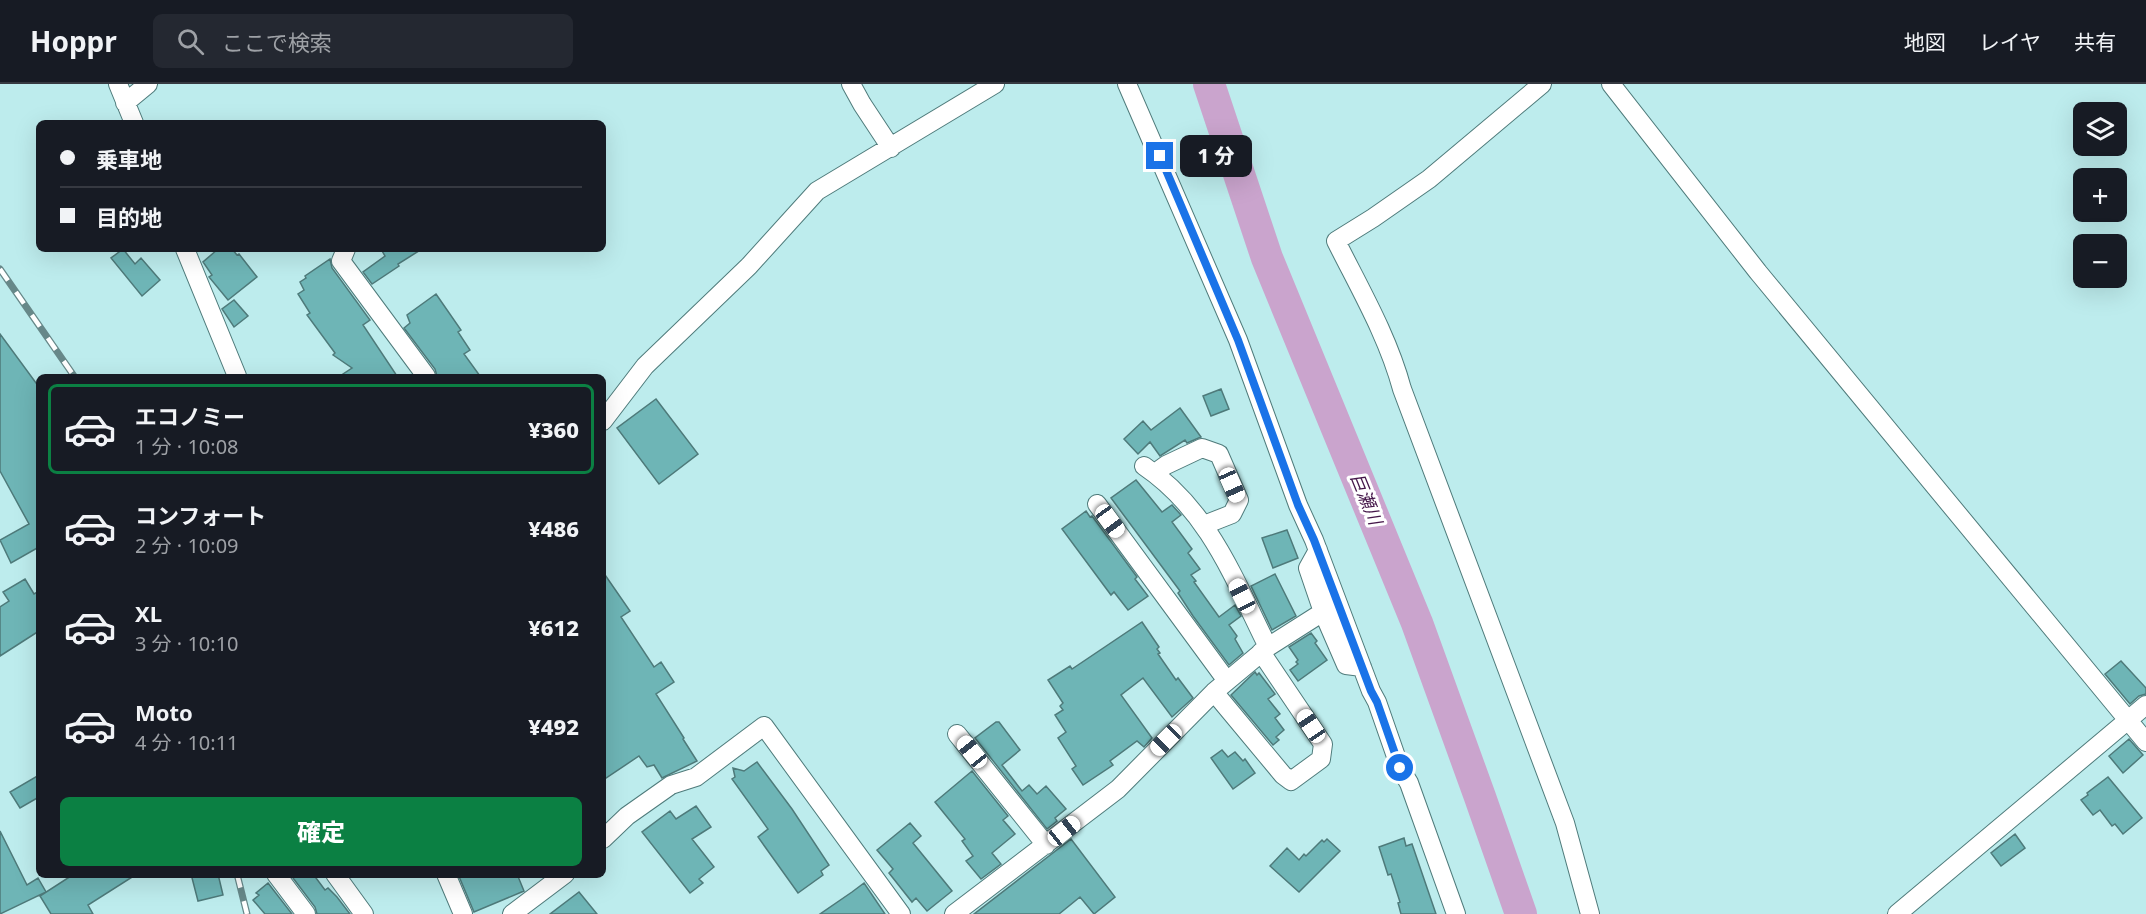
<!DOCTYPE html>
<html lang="ja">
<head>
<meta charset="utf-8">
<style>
	:root { --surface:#171b24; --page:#242831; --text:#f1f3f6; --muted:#9ea1a6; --line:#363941; --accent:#0b8043 }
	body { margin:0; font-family:"Noto Sans","Noto Sans JP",sans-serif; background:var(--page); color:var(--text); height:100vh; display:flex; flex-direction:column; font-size:22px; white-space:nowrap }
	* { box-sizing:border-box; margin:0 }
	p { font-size:20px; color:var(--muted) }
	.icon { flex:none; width:33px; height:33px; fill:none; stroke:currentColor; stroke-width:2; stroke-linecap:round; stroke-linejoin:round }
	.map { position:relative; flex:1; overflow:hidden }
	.drawer { position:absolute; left:36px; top:290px; width:570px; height:504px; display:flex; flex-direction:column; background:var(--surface); border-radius:9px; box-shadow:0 6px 24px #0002 }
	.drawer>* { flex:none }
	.guide { position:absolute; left:36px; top:36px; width:570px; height:132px; border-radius:9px; box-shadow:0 6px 24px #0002; display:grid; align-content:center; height:132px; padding:0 24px; background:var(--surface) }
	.tools { position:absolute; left:2073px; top:18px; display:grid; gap:12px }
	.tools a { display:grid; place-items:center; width:54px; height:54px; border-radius:9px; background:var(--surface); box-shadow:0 6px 24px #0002; font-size:30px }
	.end { position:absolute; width:27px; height:27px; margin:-14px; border:8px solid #1a73e8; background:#fff; box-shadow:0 0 0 3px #fff }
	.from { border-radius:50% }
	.bubble { position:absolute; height:42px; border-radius:9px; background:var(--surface); box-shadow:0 6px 24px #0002; font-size:20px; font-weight:800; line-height:42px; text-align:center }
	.car { position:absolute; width:18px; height:36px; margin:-18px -9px; border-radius:8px; box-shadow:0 0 4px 2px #0007; background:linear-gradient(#fff 24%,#345 0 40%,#fff 0 76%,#345 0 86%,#fff 0) }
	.guide b { display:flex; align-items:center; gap:21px; height:57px; font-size:22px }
	.guide b+b { border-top:2px solid var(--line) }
	.guide i { width:15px; height:15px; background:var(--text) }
	ul { padding:10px 0 0; list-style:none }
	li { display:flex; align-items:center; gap:18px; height:90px; margin:0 12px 9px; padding:0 12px; border:3px solid transparent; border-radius:9px }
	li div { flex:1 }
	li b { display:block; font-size:22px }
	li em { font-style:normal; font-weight:800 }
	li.on { border-color:var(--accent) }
	li>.icon { width:54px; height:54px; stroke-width:1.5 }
	.button { display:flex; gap:12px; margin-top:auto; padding:12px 24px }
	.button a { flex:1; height:69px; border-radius:9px; background:var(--accent); color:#fff; font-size:24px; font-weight:800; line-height:69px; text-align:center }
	header { display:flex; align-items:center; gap:36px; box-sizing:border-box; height:84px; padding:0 30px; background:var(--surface); border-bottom:2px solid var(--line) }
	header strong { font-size:28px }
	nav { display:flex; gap:33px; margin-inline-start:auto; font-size:21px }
	.search { width:420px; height:54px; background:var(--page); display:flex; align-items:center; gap:15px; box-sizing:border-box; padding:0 21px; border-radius:9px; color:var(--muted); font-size:22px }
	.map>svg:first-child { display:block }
</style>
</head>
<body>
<header>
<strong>Hoppr</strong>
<div class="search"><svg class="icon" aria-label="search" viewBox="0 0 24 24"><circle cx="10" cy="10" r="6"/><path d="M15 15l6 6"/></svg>ここで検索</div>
<nav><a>地図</a><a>レイヤ</a><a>共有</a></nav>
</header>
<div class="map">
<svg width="2146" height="830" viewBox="0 0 2146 830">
	<rect width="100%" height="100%" fill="#bdeced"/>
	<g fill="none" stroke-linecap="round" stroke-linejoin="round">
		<path stroke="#caa4cd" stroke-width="32" d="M 1209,0 L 1267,174 L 1417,539 L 1480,713 L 1521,830"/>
	</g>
	<path fill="#6eb5b6" stroke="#4e7a7a" stroke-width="1.5" d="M 123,165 L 135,180 L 141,174 L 160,196 L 142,212 L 111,174 Z
		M 218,165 L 232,165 L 237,171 L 239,170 L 257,193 L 228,216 L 209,193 L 212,191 L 203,178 Z
		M 381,165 L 422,165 L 398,180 L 399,182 L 372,200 L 363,188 L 385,172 Z
		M 330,175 L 332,184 L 370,236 L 363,241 L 397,292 L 340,292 L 352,284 L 333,271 L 335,269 L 307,231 L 310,229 L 298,210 L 304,206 L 300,198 L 306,194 L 305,192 Z
		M 436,210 L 461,246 L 458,248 L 470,266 L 464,270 L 480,292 L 437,292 L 435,285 L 404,244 L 410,239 L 407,231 Z
		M 234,216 L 248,232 L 234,243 L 222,225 Z
		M 0,250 L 39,303 L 39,463 L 11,479 L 0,456 L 29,440 L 0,387 Z
		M 1221,305 L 1229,325 L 1211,332 L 1203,312 Z
		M 656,315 L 698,370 L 659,400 L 617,344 Z
		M 1180,324 L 1201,353 L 1187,359 L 1185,356 L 1160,372 L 1150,358 L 1138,370 L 1124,355 L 1143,337 L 1151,346 Z
		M 1136,396 L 1162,428 L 1172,421 L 1181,431 L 1172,438 L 1192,465 L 1188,469 L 1200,485 L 1191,491 L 1196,497 L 1194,498 L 1219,533 L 1235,521 L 1241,532 L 1229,541 L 1237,552 L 1235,555 L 1243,569 L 1229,581 L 1193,532 L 1178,509 L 1180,507 L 1111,414 Z
		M 1086,427 L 1090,433 L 1092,432 L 1137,493 L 1135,495 L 1148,512 L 1128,526 L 1114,508 L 1111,511 L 1062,445 Z
		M 1287,446 L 1298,474 L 1273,484 L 1262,454 Z
		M 603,488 L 630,527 L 621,533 L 654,583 L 661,578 L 674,598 L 656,610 L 684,654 L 683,655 L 697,677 L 662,694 L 654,681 L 647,683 L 639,672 L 603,696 Z
		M 1275,490 L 1296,532 L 1272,546 L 1251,502 Z
		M 25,495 L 34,510 L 39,507 L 39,547 L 0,572 L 0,523 L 9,517 L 3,508 Z
		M 1142,538 L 1159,563 L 1157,565 L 1160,569 L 1158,570 L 1176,596 L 1178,594 L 1193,614 L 1172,633 L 1143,594 L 1121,611 L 1152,654 L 1144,663 L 1137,657 L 1110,677 L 1113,681 L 1083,701 L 1072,685 L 1076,682 L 1058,654 L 1066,648 L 1055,631 L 1063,626 L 1060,622 L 1063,619 L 1048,596 L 1070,582 L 1072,585 Z
		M 1311,549 L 1317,557 L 1315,559 L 1327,576 L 1298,597 L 1290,586 L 1298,580 L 1296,578 L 1298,576 L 1289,563 Z
		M 2121,577 L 2146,604 L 2146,610 L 2139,612 L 2130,620 L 2105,590 Z
		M 1255,588 L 1257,591 L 1259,589 L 1275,610 L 1268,615 L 1280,630 L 1275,634 L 1284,646 L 1276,653 L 1279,656 L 1273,661 L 1231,611 Z
		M 996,638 L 999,638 L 1020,666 L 1002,681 L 1022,707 L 1029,701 L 1037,710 L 1046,702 L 1066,725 L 1055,734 L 1057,737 L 1047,745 L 975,654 Z
		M 2129,655 L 2143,671 L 2123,689 L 2109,672 Z
		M 1222,666 L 1228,673 L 1235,668 L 1243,677 L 1245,675 L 1255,689 L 1233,705 L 1211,674 Z
		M 757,678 L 792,725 L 829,781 L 821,787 L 823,791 L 798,809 L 758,753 L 768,745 L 732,695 L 735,693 L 733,684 L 744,687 Z
		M 972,687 L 1008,732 L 1003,736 L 1015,750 L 992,769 L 1001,780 L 981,795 L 966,777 L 973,772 L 962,757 L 965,755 L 935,718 Z
		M 39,691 L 39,713 L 20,724 L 10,708 Z
		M 2108,693 L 2142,734 L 2123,750 L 2115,740 L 2112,742 L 2100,726 L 2093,731 L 2081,716 L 2088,711 L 2087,709 Z
		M 696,722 L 711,743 L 692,755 L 714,783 L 699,795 L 703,799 L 690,809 L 642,748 L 670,727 L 676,735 Z
		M 910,739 L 921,752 L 913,759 L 952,807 L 927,827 L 916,814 L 912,818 L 889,789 L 893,785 L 877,766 Z
		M 0,747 L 27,801 L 38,794 L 46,808 L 0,830 Z
		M 2015,750 L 2025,764 L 2001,782 L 1991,769 Z
		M 1404,754 L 1406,762 L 1412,760 L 1436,830 L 1401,830 L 1398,819 L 1400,818 L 1391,790 L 1388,791 L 1379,763 Z
		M 1071,755 L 1115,813 L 1094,830 L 1080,813 L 1059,830 L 974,830 Z
		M 1327,755 L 1340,767 L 1299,808 L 1270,782 L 1287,764 L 1299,776 L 1304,770 L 1306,772 L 1322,756 L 1324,758 Z
		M 74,790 L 137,790 L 88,821 L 93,830 L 51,830 L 40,812 Z
		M 191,790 L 218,790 L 223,811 L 198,817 Z
		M 290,790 L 313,790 L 325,806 L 328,804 L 337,813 L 350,830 L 317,830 L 315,823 Z
		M 458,790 L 517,790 L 524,807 L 474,828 Z
		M 268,799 L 292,830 L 265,830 L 253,816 L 259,811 L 256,809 Z
		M 864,799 L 885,830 L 820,830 L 852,808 Z
		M 579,808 L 597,830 L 550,830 Z"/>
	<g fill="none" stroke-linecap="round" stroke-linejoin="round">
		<defs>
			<path id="street" d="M 118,0 L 134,39
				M 851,0 L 862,20 L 891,64
				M 1127,0 L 1238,256 L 1298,421 L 1314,456 L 1371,607 L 1377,618 L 1400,684 L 1409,699 L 1456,830
				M 1542,0 L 1429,95 L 1373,134 L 1336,157 C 1360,205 1388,253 1402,305 L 1565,739 L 1590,830
				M 1611,0 L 1758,188 L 2146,658
				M 125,19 L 148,0
				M 185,165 L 237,292
				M 346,165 L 341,177 L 426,292
				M 603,337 L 645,282 L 749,182 L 817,107 L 995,0
				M 1144,382 C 1209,426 1234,495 1268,563
				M 1155,389 L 1166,381 L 1202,364 L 1219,370 L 1239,416 L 1232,430 L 1204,441
				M 1097,420 L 1227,597
				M 1323,528 L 1346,581 L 1362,583
				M 1214,608 L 1283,691 L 1291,697 L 1321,675 L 1323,660 L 1261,568
				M 957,650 L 1046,761
				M 603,755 L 627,732 L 671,701 L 696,693 L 764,642 L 901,830
				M 276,790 L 306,830
				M 335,790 L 364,830
				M 446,790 L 463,830
				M 512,830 L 565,790
				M 954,830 L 1118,705 L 1214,608 L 1268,563 L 1323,528 L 1308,484 L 1318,466
				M 1897,830 L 2146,621"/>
		</defs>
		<use href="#street" stroke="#4f7b7b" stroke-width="20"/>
		<use href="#street" stroke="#fff" stroke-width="18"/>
		<defs>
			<path id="rail" d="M 0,185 L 74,292
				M 237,790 L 247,830"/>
		</defs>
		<use href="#rail" stroke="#678889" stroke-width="7"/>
		<use href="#rail" stroke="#fff" stroke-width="4.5" stroke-dasharray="14" stroke-linecap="butt"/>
	</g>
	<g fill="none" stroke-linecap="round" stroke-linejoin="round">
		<path stroke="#1a73e8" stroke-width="8" d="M 1160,72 L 1238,256 L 1298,421 L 1314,456 L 1371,607 L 1377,618 L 1400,684"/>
	</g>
	<g text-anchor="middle" stroke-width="6" stroke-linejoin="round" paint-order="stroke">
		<g font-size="18" font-style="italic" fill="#441649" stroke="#fff">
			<text transform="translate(1366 415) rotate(68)" y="6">巨瀬川</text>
		</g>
	</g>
</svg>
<div class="tools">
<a><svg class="icon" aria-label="layers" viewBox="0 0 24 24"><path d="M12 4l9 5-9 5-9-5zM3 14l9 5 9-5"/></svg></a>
<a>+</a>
<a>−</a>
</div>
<i class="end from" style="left:1400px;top:684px"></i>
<i class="end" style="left:1160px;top:72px"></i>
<div class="bubble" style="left:1180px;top:51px;width:72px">1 分</div>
<i class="car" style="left:1232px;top:401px;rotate:156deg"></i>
<i class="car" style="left:1110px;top:437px;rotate:144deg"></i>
<i class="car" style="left:1242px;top:512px;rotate:333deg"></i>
<i class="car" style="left:1311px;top:642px;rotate:326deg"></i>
<i class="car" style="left:1166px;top:656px;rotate:225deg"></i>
<i class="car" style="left:972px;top:668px;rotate:321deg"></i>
<i class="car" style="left:1064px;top:747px;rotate:51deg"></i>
<div class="guide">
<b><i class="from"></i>乗車地</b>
<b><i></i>目的地</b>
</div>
<section class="drawer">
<ul>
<li class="on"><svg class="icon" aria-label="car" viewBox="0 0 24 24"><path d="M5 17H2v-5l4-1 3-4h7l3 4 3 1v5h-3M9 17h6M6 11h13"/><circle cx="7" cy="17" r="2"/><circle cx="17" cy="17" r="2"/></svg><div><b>エコノミー</b><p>1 分 · 10:08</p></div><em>¥360</em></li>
<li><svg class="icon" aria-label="car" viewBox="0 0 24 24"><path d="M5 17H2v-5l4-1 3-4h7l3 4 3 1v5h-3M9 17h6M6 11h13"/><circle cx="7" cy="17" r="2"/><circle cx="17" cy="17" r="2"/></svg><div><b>コンフォート</b><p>2 分 · 10:09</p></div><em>¥486</em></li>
<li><svg class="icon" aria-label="car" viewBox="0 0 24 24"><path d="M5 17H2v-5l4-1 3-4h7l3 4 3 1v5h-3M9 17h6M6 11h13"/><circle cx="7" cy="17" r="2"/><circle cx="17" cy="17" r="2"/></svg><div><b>XL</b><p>3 分 · 10:10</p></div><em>¥612</em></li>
<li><svg class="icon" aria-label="car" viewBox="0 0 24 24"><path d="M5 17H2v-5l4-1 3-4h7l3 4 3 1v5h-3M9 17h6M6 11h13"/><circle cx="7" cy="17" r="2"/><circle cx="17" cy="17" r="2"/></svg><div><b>Moto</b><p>4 分 · 10:11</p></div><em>¥492</em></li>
</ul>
<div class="button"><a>確定</a></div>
</section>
</div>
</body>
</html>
